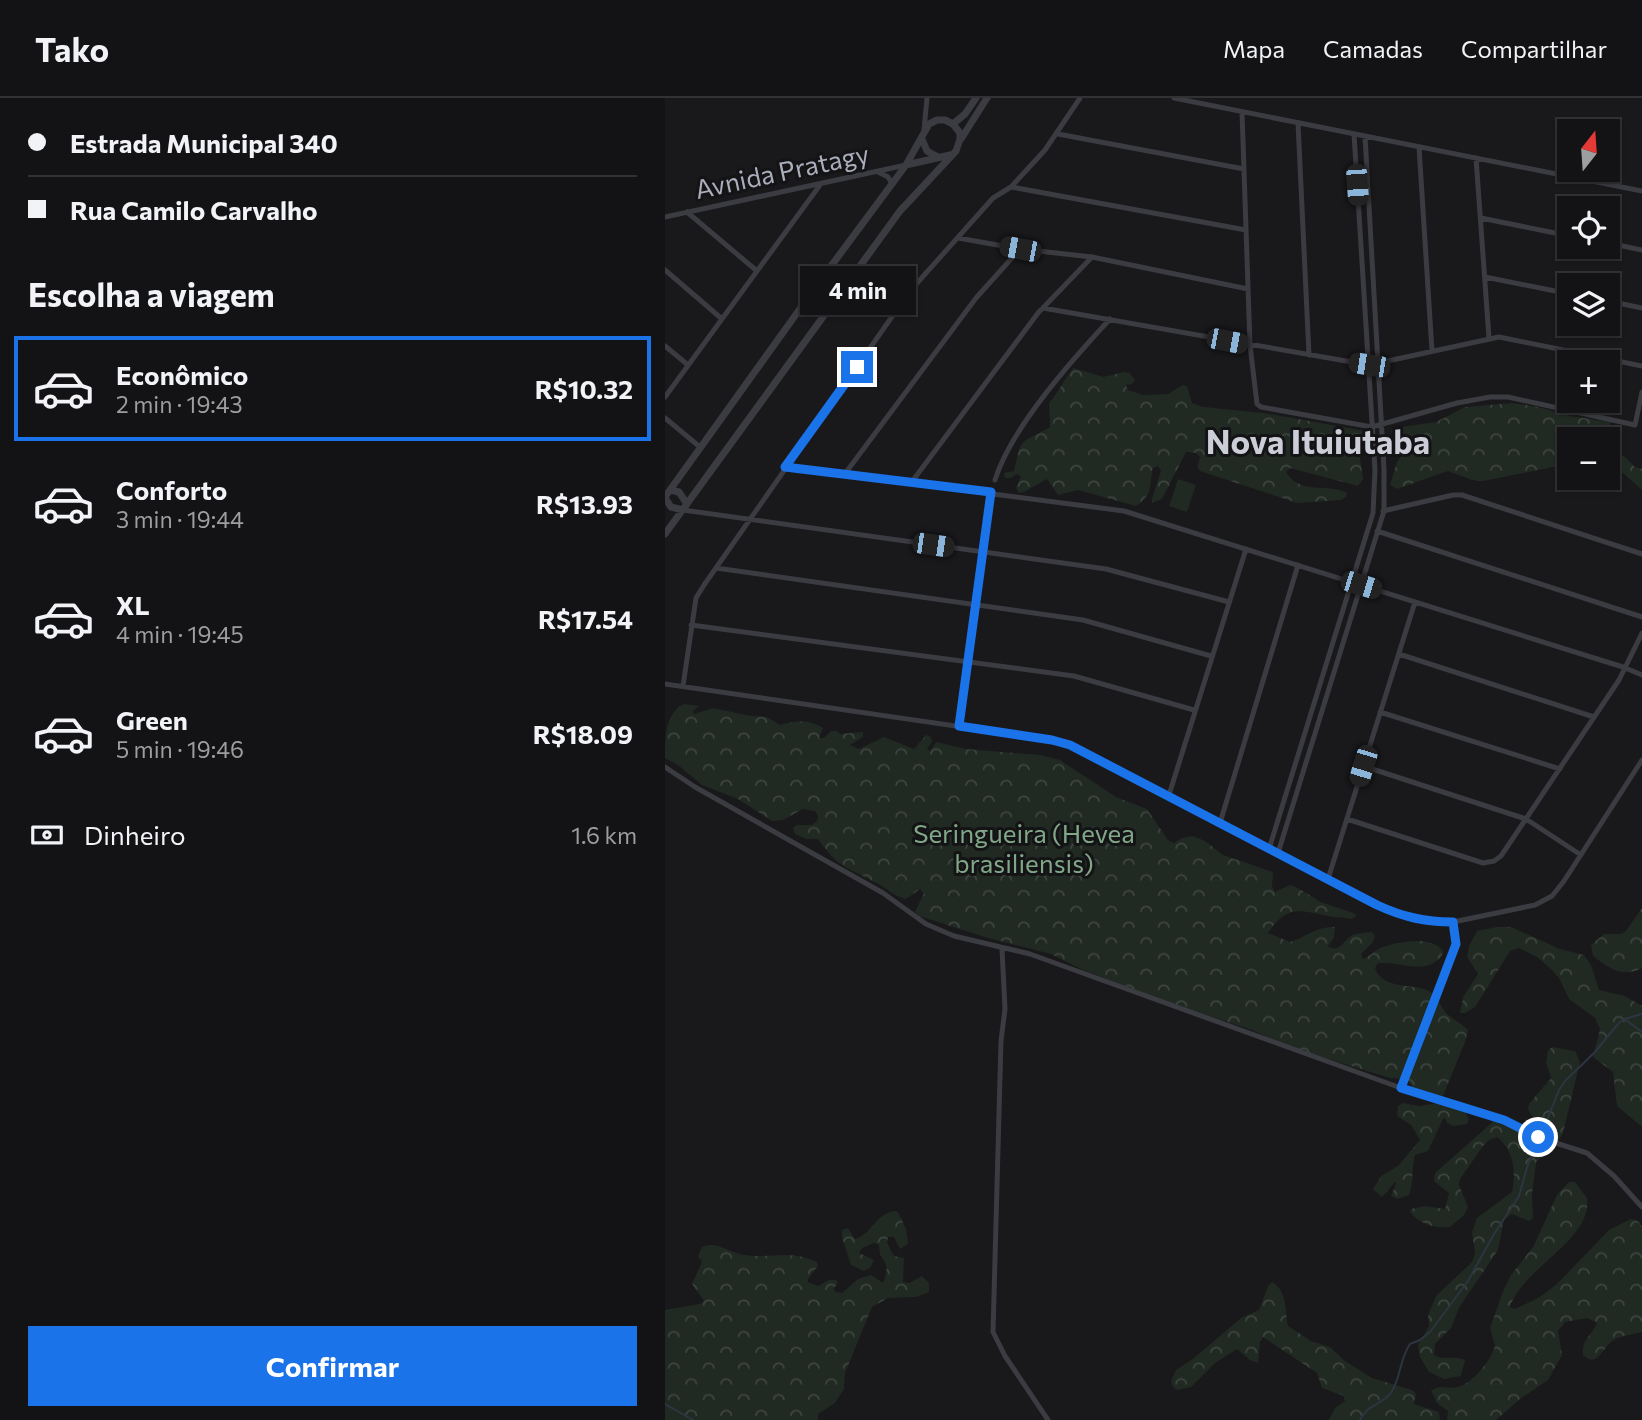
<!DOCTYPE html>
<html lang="pt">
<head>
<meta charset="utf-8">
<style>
	:root { --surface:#131214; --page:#202022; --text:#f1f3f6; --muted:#9d9ea0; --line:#323234; --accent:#1a73e8 }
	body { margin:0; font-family:Commissioner,sans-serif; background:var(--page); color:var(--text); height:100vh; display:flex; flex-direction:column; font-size:26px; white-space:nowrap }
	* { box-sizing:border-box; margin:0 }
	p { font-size:23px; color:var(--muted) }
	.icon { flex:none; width:38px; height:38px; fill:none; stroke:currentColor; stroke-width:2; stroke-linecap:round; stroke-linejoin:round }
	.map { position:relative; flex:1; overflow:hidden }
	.panel { display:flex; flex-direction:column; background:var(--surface); width:665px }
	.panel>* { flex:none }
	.top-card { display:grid; align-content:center; height:154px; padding:0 28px; background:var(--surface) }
	.needle { width:46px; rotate:17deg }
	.buttons { position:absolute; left:892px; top:21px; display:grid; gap:14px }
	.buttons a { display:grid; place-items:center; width:63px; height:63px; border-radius:0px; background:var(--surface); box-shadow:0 2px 5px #0004,0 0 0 2px var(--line); font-size:35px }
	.end { position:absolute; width:32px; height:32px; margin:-16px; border:9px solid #1a73e8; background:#fff; box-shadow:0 0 0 4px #fff }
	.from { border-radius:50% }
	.bubble { position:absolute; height:49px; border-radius:0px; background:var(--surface); box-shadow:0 2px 5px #0004,0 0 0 2px var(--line); font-size:23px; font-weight:700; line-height:49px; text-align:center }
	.car { position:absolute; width:21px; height:42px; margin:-21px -10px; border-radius:9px; box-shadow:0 0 5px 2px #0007; background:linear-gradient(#222 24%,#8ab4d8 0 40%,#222 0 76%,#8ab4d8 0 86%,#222 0) }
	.top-card b { display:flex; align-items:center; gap:24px; height:66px; font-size:26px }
	.top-card b+b { border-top:2px solid var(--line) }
	.top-card i { width:18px; height:18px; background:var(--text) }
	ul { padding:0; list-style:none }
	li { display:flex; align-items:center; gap:21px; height:105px; margin:0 14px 10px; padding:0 14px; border:4px solid transparent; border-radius:0px }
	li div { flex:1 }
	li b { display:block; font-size:26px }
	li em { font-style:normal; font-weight:700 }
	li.on { border-color:var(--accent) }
	li>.icon { width:63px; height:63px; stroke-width:1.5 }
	h2 { padding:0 28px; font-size:32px; line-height:84px }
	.pay { display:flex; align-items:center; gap:18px; height:77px; padding:0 28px; font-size:26px }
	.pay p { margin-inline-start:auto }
	.button { display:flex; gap:14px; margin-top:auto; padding:14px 28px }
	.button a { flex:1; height:80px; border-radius:0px; background:var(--accent); color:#fff; font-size:28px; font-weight:700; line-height:80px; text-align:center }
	header { display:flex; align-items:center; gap:42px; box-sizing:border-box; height:98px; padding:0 35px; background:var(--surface); border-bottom:2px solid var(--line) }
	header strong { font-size:33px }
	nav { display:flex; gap:38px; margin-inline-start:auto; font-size:24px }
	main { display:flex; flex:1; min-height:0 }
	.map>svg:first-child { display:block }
</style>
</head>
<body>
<header>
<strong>Tako</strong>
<nav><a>Mapa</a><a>Camadas</a><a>Compartilhar</a></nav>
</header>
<main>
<section class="panel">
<div class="top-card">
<b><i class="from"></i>Estrada Municipal 340</b>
<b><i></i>Rua Camilo Carvalho</b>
</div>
<h2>Escolha a viagem</h2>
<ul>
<li class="on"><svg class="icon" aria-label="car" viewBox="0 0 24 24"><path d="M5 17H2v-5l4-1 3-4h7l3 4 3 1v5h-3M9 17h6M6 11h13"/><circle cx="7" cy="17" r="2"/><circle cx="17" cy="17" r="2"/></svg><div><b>Econômico</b><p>2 min · 19:43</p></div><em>R$10.32</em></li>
<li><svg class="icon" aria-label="car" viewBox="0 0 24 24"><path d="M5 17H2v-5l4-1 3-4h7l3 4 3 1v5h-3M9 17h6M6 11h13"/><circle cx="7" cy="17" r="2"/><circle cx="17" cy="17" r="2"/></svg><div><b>Conforto</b><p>3 min · 19:44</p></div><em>R$13.93</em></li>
<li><svg class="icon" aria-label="car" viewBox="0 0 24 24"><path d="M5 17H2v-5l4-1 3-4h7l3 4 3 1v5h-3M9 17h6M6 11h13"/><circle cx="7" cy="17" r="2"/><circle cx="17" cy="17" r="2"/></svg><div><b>XL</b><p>4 min · 19:45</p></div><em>R$17.54</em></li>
<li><svg class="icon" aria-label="car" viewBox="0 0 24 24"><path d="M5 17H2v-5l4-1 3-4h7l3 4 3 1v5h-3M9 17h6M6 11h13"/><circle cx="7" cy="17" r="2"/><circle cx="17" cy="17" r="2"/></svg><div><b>Green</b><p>5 min · 19:46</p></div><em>R$18.09</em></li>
</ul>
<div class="pay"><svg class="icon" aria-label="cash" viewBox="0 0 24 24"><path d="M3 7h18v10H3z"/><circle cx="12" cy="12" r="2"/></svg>Dinheiro<p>1.6 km</p></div>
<div class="button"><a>Confirmar</a></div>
</section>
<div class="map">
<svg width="977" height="1322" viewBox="0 0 977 1322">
	<defs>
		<pattern id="forest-crowns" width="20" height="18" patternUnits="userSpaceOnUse" patternTransform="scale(1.75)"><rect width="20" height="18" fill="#202922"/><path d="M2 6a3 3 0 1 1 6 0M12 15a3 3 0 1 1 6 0" fill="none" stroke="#3e4540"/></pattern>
	</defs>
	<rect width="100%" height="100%" fill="#19181b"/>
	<path fill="url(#forest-crowns)" d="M 408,270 L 439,279 L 459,274 L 465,275 L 470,282 L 467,286 L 461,287 L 463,292 L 478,297 L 503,296 L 518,287 L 522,288 L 527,305 L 538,309 L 599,315 L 700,333 L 700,344 L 694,354 L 698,381 L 693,388 L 625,370 L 621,374 C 636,398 661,384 682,395 L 681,399 L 676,402 L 632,405 L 535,373 L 532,369 L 535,359 L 531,355 L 521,354 L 497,401 L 487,405 L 487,401 L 496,373 L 493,368 L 488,370 C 483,390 490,394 471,408 L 413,392 L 393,397 L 382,381 L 359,394 L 354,395 L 351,390 L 356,378 L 351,376 L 346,380 L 340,380 L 339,375 L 349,373 C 357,336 355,347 385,329 L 384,305 C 395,292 398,283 408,270 Z
		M 848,305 L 873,309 L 905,318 L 946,324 L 937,341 L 905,341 L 905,369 L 888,369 L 818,383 L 807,382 L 783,373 L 732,391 L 725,387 L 732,364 L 741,352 L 745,343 L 726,334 L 729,330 L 771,324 L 800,309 Z
		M 943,355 L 959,358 L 970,369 L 977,371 L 977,392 L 958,375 L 943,371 Z
		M 19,606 L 34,608 L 28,613 L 29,616 L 48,610 L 86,618 L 102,619 L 115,627 C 130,623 144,621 158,630 L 154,640 L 159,640 L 166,633 L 172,633 L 175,636 L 198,634 L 198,639 L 185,647 L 194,651 L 219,639 L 249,651 L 261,637 L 266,639 L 267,644 L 262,651 L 265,653 L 271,644 L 301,651 L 375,657 L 395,662 L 451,699 L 482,711 L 503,742 L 509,745 L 517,740 L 528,738 L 540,743 L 558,757 L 608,774 L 607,789 L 610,794 L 625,787 L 631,789 L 656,804 L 688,815 L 692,818 L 686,821 C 679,819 671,820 663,818 C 633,812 622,807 603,835 L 625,844 C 644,838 649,829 670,829 L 669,840 L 663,848 C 676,856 677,842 688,837 C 693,835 701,835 707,834 L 710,838 L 708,844 L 696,856 L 698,861 C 706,858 710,851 718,849 C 734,844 766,837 778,853 L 777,858 C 760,877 740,865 719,865 L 713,865 L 710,870 C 717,892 748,885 764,893 C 773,897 775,908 781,915 C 787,921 796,925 803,932 L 800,944 L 778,998 L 773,999 L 751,995 L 742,981 L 725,980 L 624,949 L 587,932 L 505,905 L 418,872 L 386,856 L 323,840 L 254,818 L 250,814 L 259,795 L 255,791 L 241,801 C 230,799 222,790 211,785 C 181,768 175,772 153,741 L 141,741 L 130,736 L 128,730 L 132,727 L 147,727 L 152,723 L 153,718 L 150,713 L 138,711 L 118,722 L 107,723 L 73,701 L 37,687 L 13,667 L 0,660 C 0,640 0,615 19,606 Z
		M 977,810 L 977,870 C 957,881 943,869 928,858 L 926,847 L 939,836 L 955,836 L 960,834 Z
		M 832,829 L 846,829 L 895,851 L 919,857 L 926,867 L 934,892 L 960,898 L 977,908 L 977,1029 L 952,1008 L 948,974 L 928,959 L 935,931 L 930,920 L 904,901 L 894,880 L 886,871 L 872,859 L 854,850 L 845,853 L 810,909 L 800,915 L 795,915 L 798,899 L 813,876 L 802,859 L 804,848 L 812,833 Z
		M 887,949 L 910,953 L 915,964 L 898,1035 L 892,1045 L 871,1064 L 867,1097 L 868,1120 L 864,1123 L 847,1116 L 839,1122 L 833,1152 L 795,1208 L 786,1230 L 770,1246 L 769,1257 C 780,1263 790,1257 800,1262 L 796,1278 L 779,1281 L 764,1274 L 755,1259 L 753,1247 L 764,1228 L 763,1217 L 771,1198 L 807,1164 L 810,1155 L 807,1134 L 812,1120 L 847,1094 C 851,1074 849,1052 832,1039 L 824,1042 L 818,1048 L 795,1081 L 794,1087 L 803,1109 L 799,1117 L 785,1129 C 769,1130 756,1127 745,1114 L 746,1111 L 760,1108 L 780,1111 L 784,1095 L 769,1083 L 770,1075 L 830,1022 C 846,1023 852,1037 867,1041 L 871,1037 L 872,1027 L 863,1011 L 864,1006 L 886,980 L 881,964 L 883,953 Z
		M 737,1005 L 755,1008 L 772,1005 L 800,1014 L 804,1021 L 802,1026 L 788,1028 L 782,1025 L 780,1020 L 778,1021 L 763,1053 L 750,1057 C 746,1070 749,1085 744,1097 L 732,1101 L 726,1098 L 731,1086 L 730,1084 L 717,1099 L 708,1091 L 716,1078 L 733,1068 L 755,1042 L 746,1027 L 732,1018 L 733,1008 Z
		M 904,1084 L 910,1084 L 922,1100 C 928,1142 858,1169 845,1209 L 850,1211 L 875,1199 L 892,1186 L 944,1132 L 966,1121 L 973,1123 L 977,1129 L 977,1234 C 968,1237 957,1237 949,1242 C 937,1249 933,1271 918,1257 C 916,1241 927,1238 932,1225 L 922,1220 L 900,1224 L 893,1233 L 897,1257 L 883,1282 L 855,1301 L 831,1322 L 782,1322 L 783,1313 L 772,1305 L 766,1293 C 776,1285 782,1292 793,1289 C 808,1285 826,1262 830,1248 L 825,1230 L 839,1191 L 846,1177 L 868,1149 L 892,1097 Z
		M 230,1113 L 233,1114 L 241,1131 L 243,1146 L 235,1151 L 229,1139 L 223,1139 L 222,1145 L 229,1158 L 239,1160 L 238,1184 L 244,1185 L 257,1178 L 264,1185 L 264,1194 L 251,1199 L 223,1200 L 207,1209 L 180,1275 L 179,1291 L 170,1305 L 153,1316 L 153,1322 L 0,1322 L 0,1212 L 35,1206 L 39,1203 L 27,1186 L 37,1164 L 33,1158 L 37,1149 C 52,1142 64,1155 80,1157 C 107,1161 123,1151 152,1164 L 153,1168 L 143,1181 L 143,1184 L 153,1188 L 164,1182 L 171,1182 L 173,1185 L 169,1190 L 170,1194 L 177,1195 L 193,1181 L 206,1177 L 218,1185 C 223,1173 223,1166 215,1157 L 214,1147 L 209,1145 L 197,1150 L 194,1155 L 209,1162 L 205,1170 L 199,1173 L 186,1167 L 177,1139 L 177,1132 L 183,1130 L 190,1141 C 207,1136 211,1115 230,1113 Z
		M 607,1184 C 622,1192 620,1212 623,1228 L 646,1243 L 665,1249 L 680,1263 L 707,1280 L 747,1292 L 751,1296 L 749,1306 L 774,1314 L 775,1322 L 664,1322 L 670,1310 L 680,1303 L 679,1298 L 657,1290 L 652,1275 L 598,1239 L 595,1244 L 593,1265 L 585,1262 L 572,1251 L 550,1265 L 526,1289 L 512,1292 L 508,1289 L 506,1283 L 511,1272 L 529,1260 L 576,1220 L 594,1212 L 603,1188 Z"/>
	<path fill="#202922" d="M 513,381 L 531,387 L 522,414 L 504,408 Z"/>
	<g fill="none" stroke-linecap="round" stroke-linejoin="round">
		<path stroke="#2d3540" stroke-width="2" d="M 961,922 L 977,934
			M 876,1037 L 894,992 L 900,983 L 930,954 L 952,927 L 959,921 L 977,916
			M 0,1306 L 28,1322
			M 695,1322 C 703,1305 719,1307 727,1293 C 736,1278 735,1260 745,1246 L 755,1242 L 765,1234 L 803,1183 L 829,1136 L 854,1098 L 863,1066 L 874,1043"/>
		<path stroke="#3b3b42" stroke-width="5" d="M 509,0 L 977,93
			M 577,14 L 585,247 L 592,306 L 596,309 L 707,329 L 792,305 L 825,299 L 843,299 L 970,327 L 977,294
			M 633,25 L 644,257
			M 259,32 L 262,0
			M 393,36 L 579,71
			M 754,49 L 767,253
			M 811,60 L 824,240
			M 213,74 L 223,79 L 226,84
			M 346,89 L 581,132
			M 22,114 L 92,173
			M 0,119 L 241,67
			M 816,120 L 905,138
			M 293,140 L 355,151 L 427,159 L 583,191
			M 943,145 L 977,152
			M 0,172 L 57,221
			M 820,179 L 905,196
			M 182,186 L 245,193
			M 943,203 L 977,210
			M 378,210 L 704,267 L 834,239 L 977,268
			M 0,248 L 23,267
			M 0,299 L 155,87
			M 0,320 L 35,349
			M 120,369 L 459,413 L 958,569 L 977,577
			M 179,377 L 311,200 L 355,151
			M 330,382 C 346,330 407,262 445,221
			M 246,385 L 373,215 L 427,159
			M 18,412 L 441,471 L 564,504
			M 718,413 L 788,397 L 797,397 L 977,456
			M 712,433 L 977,519
			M 51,470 L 418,522 L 546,558
			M 26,527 L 409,578 L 529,612
			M 734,556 L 929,619
			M 0,586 L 387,642 L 405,647 L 712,807 L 742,820 L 764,824 L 788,824 L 870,807 L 887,798 L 899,783 L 977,662
			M 18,588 L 31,500 L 39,487 L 245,193 L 328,100 L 346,89 L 380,52 L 415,0
			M 715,614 L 895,671
			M 294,628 L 326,394
			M 698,668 L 861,721 L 916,757
			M 0,669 L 30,689 L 218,795 L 261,826 L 289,838 L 365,856 L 736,990
			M 504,697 L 581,451
			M 682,721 L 818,765 L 829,763 L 836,758 L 954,582 L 977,535
			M 555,725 L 633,467
			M 604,751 L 708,415 L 710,372 L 689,36
			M 613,755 L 719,413 L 719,371 L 700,38
			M 663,781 L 750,504
			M 788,824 L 791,846 L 736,990 L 839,1022 L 866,1037 L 922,1055 L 949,1078 L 977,1109
			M 337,851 L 340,911 L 336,943 L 328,1234 L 340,1258 L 383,1322"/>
		<path stroke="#3b3b42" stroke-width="7" d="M 288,26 L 300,16 L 311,0
			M 257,41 L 262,53 L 273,59
			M 296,41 L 322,0
			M 241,67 L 285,57
			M 164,170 L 177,174 L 184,181
			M 155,183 L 160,192 L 174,196
			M 5,392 L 14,394 L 22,406
			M 0,399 L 155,183 L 241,67 L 264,26 L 272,22 L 280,22 L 288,26 L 295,35 L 295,41 L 291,53 L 235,113 L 0,436
			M 0,400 L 6,409 L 18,412"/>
	</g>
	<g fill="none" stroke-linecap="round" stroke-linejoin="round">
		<path stroke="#1a73e8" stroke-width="9" d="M 192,269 L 120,369 L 326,394 L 294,628 L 387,642 L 405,647 L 712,807 C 738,819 760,824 788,824 L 791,846 L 736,990 L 839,1022 L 873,1039"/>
	</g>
	<g text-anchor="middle" stroke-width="6" stroke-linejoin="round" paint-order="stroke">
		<g font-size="26" fill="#aaadbb" stroke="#141316">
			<text transform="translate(117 74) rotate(-12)" y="9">Avnida Pratagy</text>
		</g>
		<g font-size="26" fill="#80a787" stroke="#141316">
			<text x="359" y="745">Seringueira (Hevea<tspan x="359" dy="30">brasiliensis)</tspan></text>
		</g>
		<g font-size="33" font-weight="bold" fill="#cbcdd7" stroke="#141316">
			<text x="653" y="356">Nova Ituiutaba</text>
		</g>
	</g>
</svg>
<div class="buttons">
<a><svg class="needle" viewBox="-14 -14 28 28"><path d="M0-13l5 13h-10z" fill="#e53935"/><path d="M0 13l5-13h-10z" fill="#9d9ea0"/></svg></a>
<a><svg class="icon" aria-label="locate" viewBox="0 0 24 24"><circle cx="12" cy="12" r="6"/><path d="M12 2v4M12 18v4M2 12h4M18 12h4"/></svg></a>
<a><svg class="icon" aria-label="layers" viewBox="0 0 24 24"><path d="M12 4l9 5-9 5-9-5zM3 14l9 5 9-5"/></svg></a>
<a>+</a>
<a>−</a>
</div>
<i class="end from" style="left:873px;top:1039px"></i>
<i class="end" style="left:192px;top:269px"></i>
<div class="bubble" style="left:135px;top:168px;width:116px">4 min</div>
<i class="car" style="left:692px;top:87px;rotate:176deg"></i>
<i class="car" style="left:355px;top:151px;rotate:281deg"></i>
<i class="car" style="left:562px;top:243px;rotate:101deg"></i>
<i class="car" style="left:704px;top:267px;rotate:279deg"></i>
<i class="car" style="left:268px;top:447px;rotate:98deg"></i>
<i class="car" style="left:696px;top:487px;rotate:107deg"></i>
<i class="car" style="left:698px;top:668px;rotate:197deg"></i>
</div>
</main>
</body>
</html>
